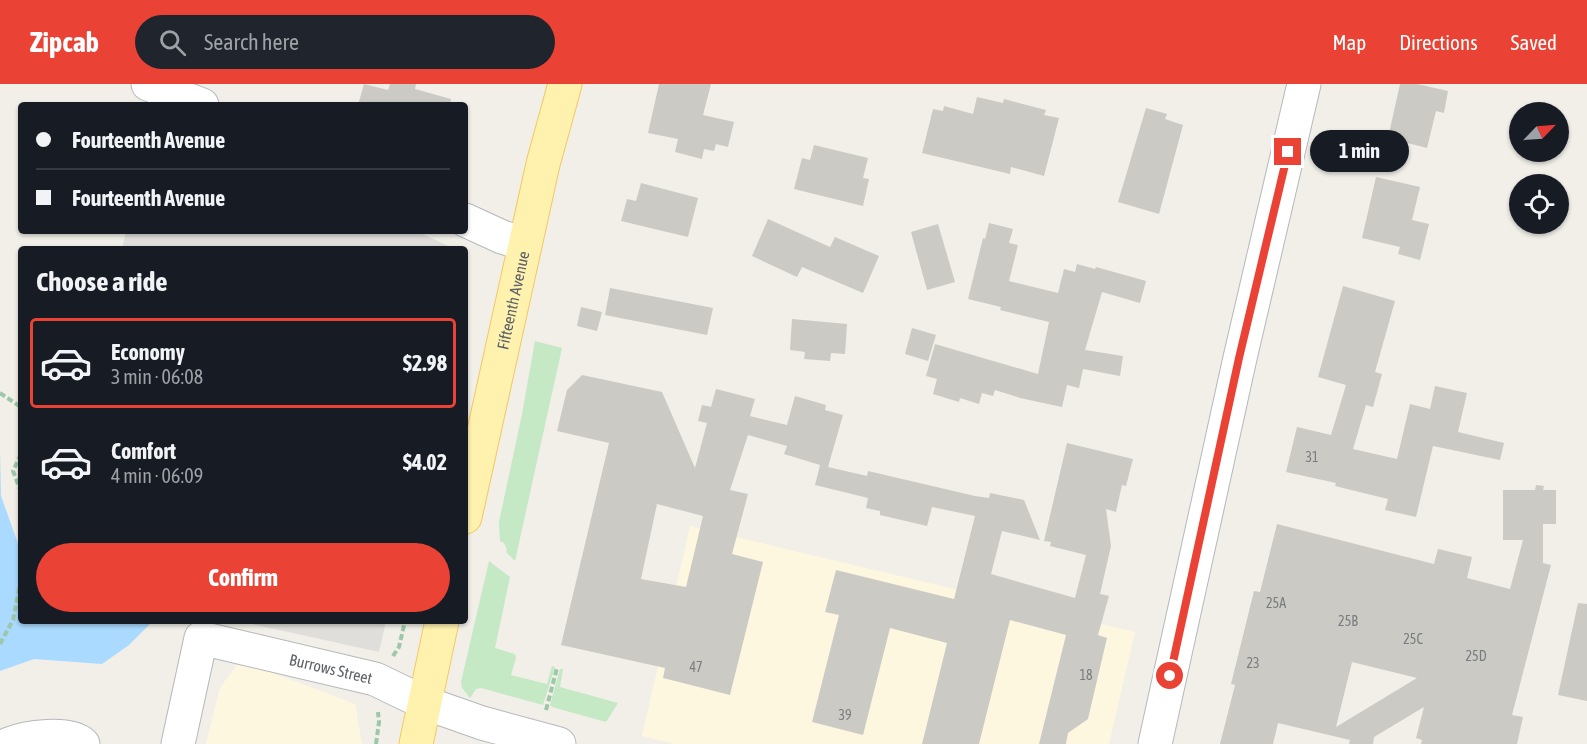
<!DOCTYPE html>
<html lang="en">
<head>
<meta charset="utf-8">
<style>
	:root { --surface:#171b24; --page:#20242c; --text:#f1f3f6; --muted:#9ea1a6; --line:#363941; --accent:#ea4335 }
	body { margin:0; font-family:"Asap Condensed",sans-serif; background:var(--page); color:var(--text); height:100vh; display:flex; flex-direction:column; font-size:22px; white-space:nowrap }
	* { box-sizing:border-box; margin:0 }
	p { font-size:20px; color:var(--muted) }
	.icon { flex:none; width:33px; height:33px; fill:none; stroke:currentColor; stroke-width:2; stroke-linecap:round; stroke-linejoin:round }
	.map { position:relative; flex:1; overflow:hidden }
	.sheet { position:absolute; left:18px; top:162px; width:450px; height:378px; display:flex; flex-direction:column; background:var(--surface); border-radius:6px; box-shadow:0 2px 4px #0004 }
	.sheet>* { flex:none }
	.guide { position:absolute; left:18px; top:18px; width:450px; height:132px; border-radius:6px; box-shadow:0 2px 4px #0004; display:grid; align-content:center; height:132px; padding:0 18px; background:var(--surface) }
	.needle { width:39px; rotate:65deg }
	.tools { position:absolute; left:1509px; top:18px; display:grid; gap:12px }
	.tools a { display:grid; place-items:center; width:60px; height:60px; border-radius:50%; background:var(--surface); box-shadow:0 2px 4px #0004; font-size:30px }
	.end { position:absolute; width:27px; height:27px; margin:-14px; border:8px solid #ea4335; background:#fff; box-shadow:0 0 0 3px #fff }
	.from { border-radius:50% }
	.bubble { position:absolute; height:42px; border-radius:21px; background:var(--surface); box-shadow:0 2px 4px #0004; font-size:20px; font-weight:700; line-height:42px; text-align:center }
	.guide b { display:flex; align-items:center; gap:21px; height:57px; font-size:22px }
	.guide b+b { border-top:2px solid var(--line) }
	.guide i { width:15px; height:15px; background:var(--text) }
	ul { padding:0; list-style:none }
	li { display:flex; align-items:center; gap:18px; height:90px; margin:0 12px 9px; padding:0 6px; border:3px solid transparent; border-radius:6px }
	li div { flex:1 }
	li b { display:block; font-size:22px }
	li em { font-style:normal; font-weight:700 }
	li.current { border-color:var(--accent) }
	li>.icon { width:54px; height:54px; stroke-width:1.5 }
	h2 { padding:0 18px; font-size:27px; line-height:72px }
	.primary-button { display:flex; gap:12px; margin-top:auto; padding:12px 18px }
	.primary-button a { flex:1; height:69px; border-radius:36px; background:var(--accent); color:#fff; font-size:24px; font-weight:700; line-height:69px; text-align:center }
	header { display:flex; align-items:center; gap:36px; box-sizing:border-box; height:84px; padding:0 30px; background:var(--accent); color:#fff }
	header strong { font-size:28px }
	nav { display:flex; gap:33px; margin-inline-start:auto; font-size:21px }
	.search { width:420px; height:54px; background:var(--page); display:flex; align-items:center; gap:15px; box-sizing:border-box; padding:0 21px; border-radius:33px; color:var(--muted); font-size:22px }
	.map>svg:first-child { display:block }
</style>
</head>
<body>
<header>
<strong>Zipcab</strong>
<div class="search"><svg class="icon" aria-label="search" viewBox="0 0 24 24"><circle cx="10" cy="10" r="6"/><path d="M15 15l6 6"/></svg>Search here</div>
<nav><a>Map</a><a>Directions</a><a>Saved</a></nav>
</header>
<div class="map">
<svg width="1587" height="660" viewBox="0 0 1587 660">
	<rect width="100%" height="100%" fill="#f1efe8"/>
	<path fill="#fef7e0" d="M 690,442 L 1135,548 L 1109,660 L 675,660 L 642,652 Z
		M 237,581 L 252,581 L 355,620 L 362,660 L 206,660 L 220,604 Z"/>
	<path fill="#e0deda" d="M 126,147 L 416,147 L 455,165 L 122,165 Z
		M 238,537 L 386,537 L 379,568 Z"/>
	<path fill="#c5e8c5" d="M 535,257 L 562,264 L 515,477 L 506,468 L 507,466 L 504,459 L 500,457 L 499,438 L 522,330 Z
		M 489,477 L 510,493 L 495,564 L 515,570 L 516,574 L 511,591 L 547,600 L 552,582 L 555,583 L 543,621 L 481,604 L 476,605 L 470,614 L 462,604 L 461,598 Z
		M 560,585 L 563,585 L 560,603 L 618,619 L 606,638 L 552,623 L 550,621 Z"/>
	<path fill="#aadaff" d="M 0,367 L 1,412 L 21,468 L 21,537 L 153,537 L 129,561 L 102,580 L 34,575 L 0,587 Z"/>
	<path fill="#cccac5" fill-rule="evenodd" d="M 364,0 L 388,6 L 390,0 L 416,0 L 415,5 L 451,15 L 450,21 L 358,21 Z
		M 659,0 L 711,0 L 703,31 L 734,38 L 728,63 L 716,60 L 714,67 L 704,65 L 702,75 L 675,68 L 678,55 L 648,49 Z
		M 1400,0 L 1417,0 L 1448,7 L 1444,29 L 1436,27 L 1427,64 L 1388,54 Z
		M 977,13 L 1003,19 L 1004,15 L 1046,26 L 1044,31 L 1059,34 L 1044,92 L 1011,83 L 1010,90 L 922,69 L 933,25 L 943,27 L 944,22 L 973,30 Z
		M 1146,24 L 1167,30 L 1165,35 L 1183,41 L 1159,130 L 1118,118 Z
		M 1367,53 L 1398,59 L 1393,82 L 1362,76 Z
		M 814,61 L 868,74 L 863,94 L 869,95 L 863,122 L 794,105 L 802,74 L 810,76 Z
		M 1376,93 L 1420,103 L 1412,136 L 1429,140 L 1420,176 L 1398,170 L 1400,163 L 1362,154 Z
		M 641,99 L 698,114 L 688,153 L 621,137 L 627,115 L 636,117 Z
		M 768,135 L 830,163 L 835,153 L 879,172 L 863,209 L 802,183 L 797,193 L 752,172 Z
		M 989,139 L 1013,145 L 1009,159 L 1018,161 L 1009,197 L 1058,209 L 1064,185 L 1075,188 L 1077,180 L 1095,185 L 1096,183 L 1146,197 L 1140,219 L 1102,208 L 1085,266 L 1123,272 L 1120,292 L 1083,285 L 1079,304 L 1067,301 L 1062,323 L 1020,314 L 995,306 L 993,312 L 982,309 L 979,320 L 960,314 L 959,318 L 933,310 L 937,295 L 926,292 L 935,260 L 1038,290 L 1049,238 L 1000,226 L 1001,223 L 968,215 L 983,154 L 985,155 Z
		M 938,140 L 955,198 L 927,206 L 911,148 Z
		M 1343,202 L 1395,217 L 1375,288 L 1382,290 L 1373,323 L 1366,321 L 1353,365 L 1397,375 L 1410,320 L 1430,325 L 1435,302 L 1467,309 L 1458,348 L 1504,359 L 1500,376 L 1433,362 L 1416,433 L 1385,426 L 1388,415 L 1335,402 L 1336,399 L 1286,388 L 1297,343 L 1331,351 L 1346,301 L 1318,293 Z
		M 610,204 L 713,224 L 707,251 L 605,231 Z
		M 581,223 L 602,228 L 597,247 L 577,242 Z
		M 792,235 L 847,240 L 845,270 L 831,269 L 830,277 L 804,275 L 805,268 L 790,266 Z
		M 912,244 L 936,251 L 928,277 L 905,270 Z
		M 582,291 L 662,308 L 695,384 L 707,339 L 698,337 L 702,321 L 711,323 L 716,305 L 755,315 L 750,332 L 787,341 L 795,312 L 826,321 L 825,326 L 843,331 L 828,383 L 867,392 L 868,387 L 975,412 L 989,414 L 990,409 L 1024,416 L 1040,456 L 1002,447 L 991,490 L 1075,514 L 1086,471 L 1050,462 L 1051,458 L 1044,457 L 1067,359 L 1133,375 L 1126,402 L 1122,401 L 1116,428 L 1106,425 L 1111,462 L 1100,510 L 1109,512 L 1098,551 L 1107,554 L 1088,635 L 1068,649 L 1066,660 L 1039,660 L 1066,551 L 1010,536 L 979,660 L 922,660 L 947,559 L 890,544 L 863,651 L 812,638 L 839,531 L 825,528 L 836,486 L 954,515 L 975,432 L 932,423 L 927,442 L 880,431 L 880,427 L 866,424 L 868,414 L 815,401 L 820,381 L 784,370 L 787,362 L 748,351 L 730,406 L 748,410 L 732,470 L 763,478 L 730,611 L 663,594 L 665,584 L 561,561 L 609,359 L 557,347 L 567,306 ZM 657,420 L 703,432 L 686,503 L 641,495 Z
		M 1536,401 L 1544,402 L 1543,406 L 1556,406 L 1556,440 L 1543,440 L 1543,479 L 1551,481 L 1512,631 L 1523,633 L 1517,660 L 1421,660 L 1422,656 L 1416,654 L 1424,623 L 1374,653 L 1373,660 L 1349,660 L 1350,656 L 1278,639 L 1273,660 L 1220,660 L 1235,601 L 1231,600 L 1254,507 L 1260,508 L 1277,440 L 1434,480 L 1438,465 L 1472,473 L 1467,494 L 1510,505 L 1523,456 L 1503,456 L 1503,406 L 1535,406 ZM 1352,578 L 1417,594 L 1336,643 Z
		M 1578,519 L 1587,520 L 1587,617 L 1558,611 Z"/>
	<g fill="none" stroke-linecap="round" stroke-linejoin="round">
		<defs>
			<g id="minor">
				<path d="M 148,0 L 202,21"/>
				<path d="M 465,136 L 502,153 L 525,160"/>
				<path d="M 9,660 C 26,653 69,647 83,660"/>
				<path id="s1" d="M 178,660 L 201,554 L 375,595 L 425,619 L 482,639 L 559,660"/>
				<path d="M 1155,660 L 1240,274 L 1304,0"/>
			</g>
			<g id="major">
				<path id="s2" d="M 465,433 L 543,80 L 565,0"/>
				<path d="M 416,660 L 442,537"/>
			</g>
		</defs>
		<use href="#minor" stroke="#b5b8bc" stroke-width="35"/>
		<use href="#major" stroke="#f2c960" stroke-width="35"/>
		<path stroke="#9cc7a9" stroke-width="4" stroke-dasharray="6 3" stroke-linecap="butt" d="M 0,309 L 21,323
			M 21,370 L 13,387 L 21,408
			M 0,560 L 13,536 L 21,495
			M 393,572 L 399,563 L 405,537
			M 546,626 L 557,584
			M 376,660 L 379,638 L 378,628"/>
		<use href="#minor" stroke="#fff" stroke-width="33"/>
		<use href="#major" stroke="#fff2af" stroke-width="33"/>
	</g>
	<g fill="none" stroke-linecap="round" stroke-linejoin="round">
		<path stroke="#ea4335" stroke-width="8" d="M 1170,592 L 1239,274 L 1288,68"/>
	</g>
	<g text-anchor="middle" stroke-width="5" stroke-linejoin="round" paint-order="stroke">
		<g font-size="14" fill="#7a7d7f">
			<text x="1312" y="378">31</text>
			<text x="1276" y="524">25A</text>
			<text x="1348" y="542">25B</text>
			<text x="1413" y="560">25C</text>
			<text x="1476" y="577">25D</text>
			<text x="1253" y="584">23</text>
			<text x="696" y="588">47</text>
			<text x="1086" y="596">18</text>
			<text x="845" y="636">39</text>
		</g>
		<g font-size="16" fill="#5f6368" stroke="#fff">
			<text dy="6" stroke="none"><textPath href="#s2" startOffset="222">Fifteenth Avenue</textPath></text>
			<text dy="6" stroke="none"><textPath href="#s1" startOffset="242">Burrows Street</textPath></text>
		</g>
	</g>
</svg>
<div class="tools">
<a><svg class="needle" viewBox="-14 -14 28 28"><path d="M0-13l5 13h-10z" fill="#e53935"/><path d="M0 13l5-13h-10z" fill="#9ea1a6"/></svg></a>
<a><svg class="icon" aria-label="locate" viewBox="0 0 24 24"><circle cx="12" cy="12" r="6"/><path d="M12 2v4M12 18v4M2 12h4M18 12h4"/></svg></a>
</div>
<i class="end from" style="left:1170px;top:592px"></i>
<i class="end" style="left:1288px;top:68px"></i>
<div class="bubble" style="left:1310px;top:46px;width:99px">1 min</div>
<div class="guide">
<b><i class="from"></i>Fourteenth Avenue</b>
<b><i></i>Fourteenth Avenue</b>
</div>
<section class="sheet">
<h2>Choose a ride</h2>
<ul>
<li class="current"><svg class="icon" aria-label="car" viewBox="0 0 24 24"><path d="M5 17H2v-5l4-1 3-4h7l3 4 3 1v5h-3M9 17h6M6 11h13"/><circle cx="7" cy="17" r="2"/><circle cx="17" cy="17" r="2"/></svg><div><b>Economy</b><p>3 min · 06:08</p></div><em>$2.98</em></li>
<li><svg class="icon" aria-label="car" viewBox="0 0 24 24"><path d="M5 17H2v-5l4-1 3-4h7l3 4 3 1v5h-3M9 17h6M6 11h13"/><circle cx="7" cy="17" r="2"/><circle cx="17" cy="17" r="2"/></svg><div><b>Comfort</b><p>4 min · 06:09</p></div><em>$4.02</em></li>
</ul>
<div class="primary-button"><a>Confirm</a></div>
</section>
</div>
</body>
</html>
